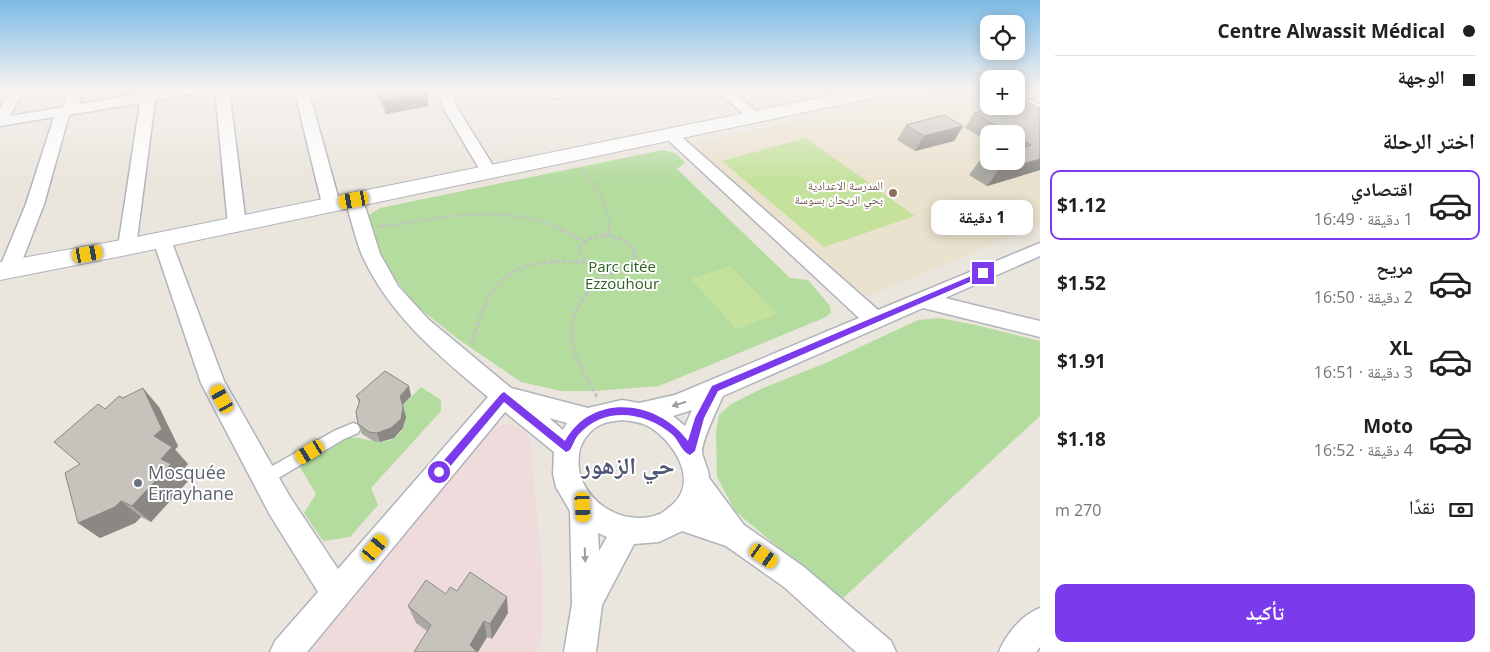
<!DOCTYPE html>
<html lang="ar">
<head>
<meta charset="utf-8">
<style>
	:root { --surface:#fff; --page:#f2f2f2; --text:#202124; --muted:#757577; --line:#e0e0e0; --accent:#7c3aed }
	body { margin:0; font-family:"Open Sans","Noto Naskh Arabic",sans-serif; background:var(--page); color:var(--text); direction:rtl; height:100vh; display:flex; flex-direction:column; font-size:19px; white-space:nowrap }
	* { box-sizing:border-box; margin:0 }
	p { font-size:16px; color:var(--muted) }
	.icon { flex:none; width:28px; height:28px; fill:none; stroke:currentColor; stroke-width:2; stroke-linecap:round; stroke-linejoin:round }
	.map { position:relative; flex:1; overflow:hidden; direction:ltr }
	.details { display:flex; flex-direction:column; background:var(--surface); width:450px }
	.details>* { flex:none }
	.banner { display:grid; align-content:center; height:110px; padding:0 15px; background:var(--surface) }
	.fabs { position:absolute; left:980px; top:15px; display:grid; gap:10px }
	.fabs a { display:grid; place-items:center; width:45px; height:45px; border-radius:10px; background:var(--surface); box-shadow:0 2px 12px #0003; font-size:25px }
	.end { position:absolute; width:22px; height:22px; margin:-11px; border:6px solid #7c3aed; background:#fff; box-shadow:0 0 0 2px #fff }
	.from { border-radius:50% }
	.bubble { position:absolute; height:35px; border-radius:10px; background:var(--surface); box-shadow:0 2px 12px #0003; font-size:16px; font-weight:700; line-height:35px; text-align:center; direction:rtl }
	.car { position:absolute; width:15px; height:30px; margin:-15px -8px; border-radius:6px; box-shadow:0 0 4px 1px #0007; background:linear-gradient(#f5c518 24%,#345 0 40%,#f5c518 0 76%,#345 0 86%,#f5c518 0) }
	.banner b { display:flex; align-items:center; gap:18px; height:48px; font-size:19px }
	.banner b+b { border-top:1px solid var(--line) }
	.banner i { width:12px; height:12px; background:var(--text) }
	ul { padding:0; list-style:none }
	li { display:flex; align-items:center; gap:15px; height:70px; margin:0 10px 8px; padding:0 5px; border:2px solid transparent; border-radius:10px }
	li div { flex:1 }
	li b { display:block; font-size:19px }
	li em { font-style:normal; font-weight:700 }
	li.current { border-color:var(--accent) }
	li>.icon { width:45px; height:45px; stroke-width:1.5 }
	h2 { padding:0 15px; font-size:22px; line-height:60px }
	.pay { display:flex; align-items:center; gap:12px; height:55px; padding:0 15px; font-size:19px }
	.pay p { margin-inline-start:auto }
	.primary-button { display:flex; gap:10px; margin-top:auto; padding:10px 15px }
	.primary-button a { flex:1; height:58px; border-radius:10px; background:var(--accent); color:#fff; font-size:20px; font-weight:700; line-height:58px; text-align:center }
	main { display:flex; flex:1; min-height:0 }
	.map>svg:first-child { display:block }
</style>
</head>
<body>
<main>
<section class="details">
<div class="banner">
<b><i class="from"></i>Centre Alwassit Médical</b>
<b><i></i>الوجهة</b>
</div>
<h2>اختر الرحلة</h2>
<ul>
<li class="current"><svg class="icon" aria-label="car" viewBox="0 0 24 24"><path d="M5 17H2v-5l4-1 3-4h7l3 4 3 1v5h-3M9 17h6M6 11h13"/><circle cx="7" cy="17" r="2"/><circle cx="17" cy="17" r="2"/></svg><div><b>اقتصادي</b><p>1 دقيقة · 16:49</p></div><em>$1.12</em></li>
<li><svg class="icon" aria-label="car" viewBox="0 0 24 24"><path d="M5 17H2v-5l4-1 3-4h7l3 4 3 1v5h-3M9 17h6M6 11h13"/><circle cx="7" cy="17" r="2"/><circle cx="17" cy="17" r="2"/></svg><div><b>مريح</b><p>2 دقيقة · 16:50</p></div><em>$1.52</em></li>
<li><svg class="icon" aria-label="car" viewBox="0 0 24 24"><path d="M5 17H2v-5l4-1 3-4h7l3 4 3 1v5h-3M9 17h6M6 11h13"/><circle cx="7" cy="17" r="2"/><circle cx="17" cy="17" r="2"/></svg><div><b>XL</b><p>3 دقيقة · 16:51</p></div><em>$1.91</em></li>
<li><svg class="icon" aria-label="car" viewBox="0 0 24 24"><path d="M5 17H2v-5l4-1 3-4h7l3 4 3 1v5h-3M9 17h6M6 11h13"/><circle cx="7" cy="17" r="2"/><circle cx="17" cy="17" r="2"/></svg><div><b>Moto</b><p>4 دقيقة · 16:52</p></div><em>$1.18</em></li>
</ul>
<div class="pay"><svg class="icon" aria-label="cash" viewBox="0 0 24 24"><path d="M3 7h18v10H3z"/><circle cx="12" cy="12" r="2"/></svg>نقدًا<p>270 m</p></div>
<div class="primary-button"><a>تأكيد</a></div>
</section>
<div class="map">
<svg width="1040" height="652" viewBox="0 0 1040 652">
	<rect width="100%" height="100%" fill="#eae5dd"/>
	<path fill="#eae1ce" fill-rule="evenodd" d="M 943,89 L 985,89 L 989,91 L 989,106 L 1016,106 L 1040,113 L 1040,225 L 861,299 L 693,143 ZM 989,134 L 1016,134 L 1016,161 L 989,161 Z"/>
	<path fill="#f0dbdc" d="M 505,424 L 512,424 L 524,430 L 530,440 L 542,566 L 543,613 L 542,633 L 537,652 L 310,652 L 488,434 L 493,429 Z"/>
	<path fill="#b4dc9f" d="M 663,150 L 675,153 L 685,162 L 677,169 L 790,278 L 808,280 L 830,306 L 831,313 L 824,318 L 659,386 L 594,391 L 561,391 L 521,382 L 458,339 L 415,305 L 386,266 L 368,220 L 369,215 L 380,208 Z
		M 939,318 L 976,325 L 1040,341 L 1040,416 L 841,600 L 735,511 L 717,477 L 716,432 L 719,415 L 731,404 L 761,389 L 828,362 L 918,320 Z
		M 421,387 L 441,400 L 441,411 L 371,488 L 378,505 L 350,537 L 323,541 L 304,513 L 316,494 L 298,464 C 308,459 336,440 346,438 C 365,435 385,451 401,432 C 408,423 405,416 401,407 Z"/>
	<path fill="#c4e29c" d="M 806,138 L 915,216 L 824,247 L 722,161 Z
		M 730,266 L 777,314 L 736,329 L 691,279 Z"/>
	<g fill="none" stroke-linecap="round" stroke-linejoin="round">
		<defs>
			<path id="service" d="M 353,423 L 358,425 L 360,429 L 358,433 L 344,439 L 270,483 L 265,484 L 260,483 L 258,478 L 260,473 L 334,431 Z"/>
			<path id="minor" d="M 10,89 L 24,89 L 10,116 L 64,107 L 69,89 L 83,89 L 79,104 L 170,89 L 203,89 L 196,93 L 155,100 L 136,247 L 134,251 L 127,253 L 120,251 L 118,247 L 140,103 L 69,115 L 44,204 L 19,269 L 16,274 L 9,276 L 2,274 L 0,267 L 26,204 L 54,117 L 0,126 L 0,108 Z
				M 215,89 L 229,89 L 246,225 L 243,229 L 237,231 L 231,229 L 228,225 Z
				M 294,89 L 308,89 L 340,204 L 337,208 L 331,209 L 325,208 L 322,204 Z
				M 436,89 L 450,89 L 458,109 L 497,172 L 495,175 L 483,175 L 481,172 L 444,109 Z
				M 545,89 L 560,89 L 564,95 L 562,98 L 552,98 Z
				M 714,89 L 730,89 L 763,117 L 761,120 L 751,120 Z
				M 1016,95 L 1040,104 L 1040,113 L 1016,104 Z
				M 671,130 L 676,132 L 878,310 L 1040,243 L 1040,256 L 945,298 L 1040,321 L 1040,337 L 923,308 L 723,396 C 718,407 702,440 702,452 C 703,460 709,469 709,478 L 744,525 L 804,567 L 891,641 L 896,652 L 856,652 L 784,587 L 726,546 L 682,531 L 659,542 L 634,544 L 602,605 L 596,652 L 564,652 L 572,604 L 570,511 L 556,487 L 553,474 L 554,452 L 505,412 L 307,652 L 270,652 L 275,641 L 318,592 L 270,515 L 201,383 L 153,240 L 155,236 L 162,234 L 169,236 L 171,240 L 224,381 L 290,497 L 338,569 L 488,397 C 439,356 389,315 362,255 C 355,238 351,218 345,200 L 348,196 L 354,195 L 360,196 L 363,200 L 380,254 L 398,286 L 428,319 L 511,388 L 588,408 L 622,400 L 639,403 L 675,395 L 859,318 L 666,138 L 663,135 L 666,132 ZM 692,410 L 685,426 L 673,416 ZM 549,418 L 567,423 L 563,430 ZM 622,420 C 631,421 640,422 648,426 C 673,440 700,481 672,505 C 668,508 664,512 660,514 C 621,530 573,496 579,455 C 580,443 588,431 600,425 C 606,422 615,421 622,420 ZM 598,533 L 607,537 L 599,551 Z
				M 1040,608 L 1040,647 L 1036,652 L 999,652 C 1006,634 1022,615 1040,608 Z"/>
			<path id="tertiary" d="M 863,89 L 900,89 L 897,93 L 891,94 L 127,255 L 0,280 L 0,262 L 127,239 Z"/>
		</defs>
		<use href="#service" stroke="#b1b3bc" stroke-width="3"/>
		<use href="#minor" stroke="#b1b3bc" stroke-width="3"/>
		<use href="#tertiary" stroke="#b1b3bc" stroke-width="2"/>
		<path stroke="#c3c3c3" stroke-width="2.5" stroke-dasharray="2.5 2" stroke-linecap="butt" d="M 581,168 C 595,187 610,203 609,228
			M 379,227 C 437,219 501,202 557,228"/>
		<path stroke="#c3c3c3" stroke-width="3" stroke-dasharray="4 2.5" stroke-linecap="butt" d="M 554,226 L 585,242
			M 379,227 L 383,226
			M 605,235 L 622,239 L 634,248 L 636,260 C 632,264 628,269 624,271 C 605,279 582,267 580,247 L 588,239 Z
			M 608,236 L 609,226
			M 471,344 C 477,326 482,307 493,291 C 512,261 552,260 584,262
			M 597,397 C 579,363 556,333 584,298 C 591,288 597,279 608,273"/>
		<use href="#service" fill="#fff" fill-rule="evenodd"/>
		<use href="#minor" fill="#fff" fill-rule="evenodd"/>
		<use href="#tertiary" fill="#fff" fill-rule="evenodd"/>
	</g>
	<path fill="#aaa8a2" d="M 376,89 L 426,89 L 429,106 L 386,114 L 378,97 Z
		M 1040,108 L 1040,170 L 987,186 L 969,175 L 980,160 L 1016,161 L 1016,134 L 989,134 L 989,142 L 965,128 L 974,113 Z
		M 906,125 L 963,126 L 954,141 L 915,151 L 897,140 Z
		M 356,396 L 411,396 L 403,405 L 406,417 L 403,428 L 394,438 L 380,442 L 373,441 L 362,434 L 358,424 L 359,403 Z
		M 159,407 L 178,446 L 175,449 L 188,464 L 180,473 L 188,481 L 151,522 L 141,517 L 135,523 L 100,538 L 78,523 L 80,464 L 105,409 Z
		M 457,591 L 508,613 L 492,639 L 487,637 L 478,652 L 427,631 L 416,623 L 408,606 L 446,594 Z"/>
	<path fill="#8b8884" d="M 427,92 L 429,106 L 386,114 L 383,100 Z
		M 963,126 L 954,141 L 915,151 L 924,136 Z
		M 1040,159 L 1040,170 L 987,186 L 998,171 Z
		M 409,386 L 411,396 L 402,405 L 400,396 Z
		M 143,388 L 159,407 L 178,446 L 175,450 L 188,464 L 180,473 L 188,481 L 151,522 L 132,506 L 161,459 L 154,436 Z
		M 403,407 L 406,417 L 403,428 L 394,438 L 380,442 L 377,433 Z
		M 121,501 L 141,517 L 135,523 L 100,538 L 78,523 Z
		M 507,597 L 508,613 L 492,639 L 490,624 Z
		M 484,621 L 487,637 L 478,652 L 470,645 Z"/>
	<path fill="#c6c3bc" stroke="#8b8884" d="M 378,89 L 426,89 L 427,92 L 383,100 Z
		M 1024,100 L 1040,108 L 1040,159 L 998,171 L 980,160 L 989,157 L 989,161 L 1016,161 L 1016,150 L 1031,145 L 1016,137 L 1016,134 L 1010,134 L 974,113 L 1002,106 L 1016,106 L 1016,102 Z
		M 944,115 L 963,126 L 924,136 L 906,125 Z
		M 385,371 L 409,386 L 400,396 L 403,407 L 401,419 L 391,428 L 377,433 L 369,432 L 358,424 L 356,412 L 360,400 L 356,396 Z
		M 143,388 L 162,429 L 154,436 L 172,447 L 161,459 L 171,464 L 132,506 L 121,501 L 115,507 L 78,523 L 65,473 L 80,464 L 54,442 L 98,404 L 105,409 L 119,396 L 123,398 Z
		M 470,572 L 507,597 L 490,624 L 484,621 L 470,645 L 477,652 L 414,652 L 431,625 L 408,606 L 426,580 L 446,594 L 450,587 L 457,591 Z"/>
	<defs><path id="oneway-solid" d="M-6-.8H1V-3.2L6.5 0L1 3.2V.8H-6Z" transform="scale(1.25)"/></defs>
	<g fill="#9f9f9f">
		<use href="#oneway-solid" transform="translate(679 404) rotate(162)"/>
		<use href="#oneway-solid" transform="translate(585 555) rotate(88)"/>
	</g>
	<linearGradient id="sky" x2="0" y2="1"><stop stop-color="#7cbbe6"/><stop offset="0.49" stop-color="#f6f3f0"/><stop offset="1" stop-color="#f6f3f0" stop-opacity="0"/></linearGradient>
	<rect width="1040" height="181" fill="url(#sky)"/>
	<path fill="#7c3aed" d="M 983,271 L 987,273 L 986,275 L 718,391 L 704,418 L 695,451 L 690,455 C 682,452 679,441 673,435 C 647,412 605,405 579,434 C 575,438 573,445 570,450 L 566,452 L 504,402 L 443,475 L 439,476 L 434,472 L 501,394 L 504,392 L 565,441 C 592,392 658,400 688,441 L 695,418 L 712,386 Z"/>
	<circle fill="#8d6e63" stroke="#fff" stroke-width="2" cx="893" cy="193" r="5"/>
	<circle fill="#6b7280" stroke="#fff" stroke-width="2" cx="138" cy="483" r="5"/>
	<g text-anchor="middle" stroke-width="4" stroke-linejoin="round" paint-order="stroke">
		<g font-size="12" fill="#785e54" stroke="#fff" text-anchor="end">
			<text x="883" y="190">المدرسة الاعدادية<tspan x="883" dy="14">بحي الريحان بسوسة</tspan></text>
		</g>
		<g font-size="15" fill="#2e6021" stroke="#fff">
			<text x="622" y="272">Parc citée<tspan x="622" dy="17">Ezzouhour</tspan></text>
		</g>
		<g font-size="18" fill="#5b616d" stroke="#fff" text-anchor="start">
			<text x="148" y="479">Mosquée<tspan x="148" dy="21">Errayhane</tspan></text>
		</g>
		<g font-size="24" font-weight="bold" fill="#4f5676" stroke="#fff">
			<text x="628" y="474">حي الزهور</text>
		</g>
	</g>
</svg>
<div class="fabs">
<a><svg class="icon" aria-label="locate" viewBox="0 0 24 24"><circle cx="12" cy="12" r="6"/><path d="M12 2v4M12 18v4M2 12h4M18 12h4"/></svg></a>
<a>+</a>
<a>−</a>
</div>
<i class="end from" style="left:439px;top:472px"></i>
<i class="end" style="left:983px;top:273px"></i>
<div class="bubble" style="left:931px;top:200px;width:102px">1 دقيقة</div>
<i class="car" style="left:354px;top:200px;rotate:260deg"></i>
<i class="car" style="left:88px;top:254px;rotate:80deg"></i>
<i class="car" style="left:222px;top:399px;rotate:331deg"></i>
<i class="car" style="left:310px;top:452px;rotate:239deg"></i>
<i class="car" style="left:583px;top:507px;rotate:177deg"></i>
<i class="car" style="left:375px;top:548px;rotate:40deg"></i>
<i class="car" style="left:764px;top:556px;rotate:125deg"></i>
</div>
</main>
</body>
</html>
